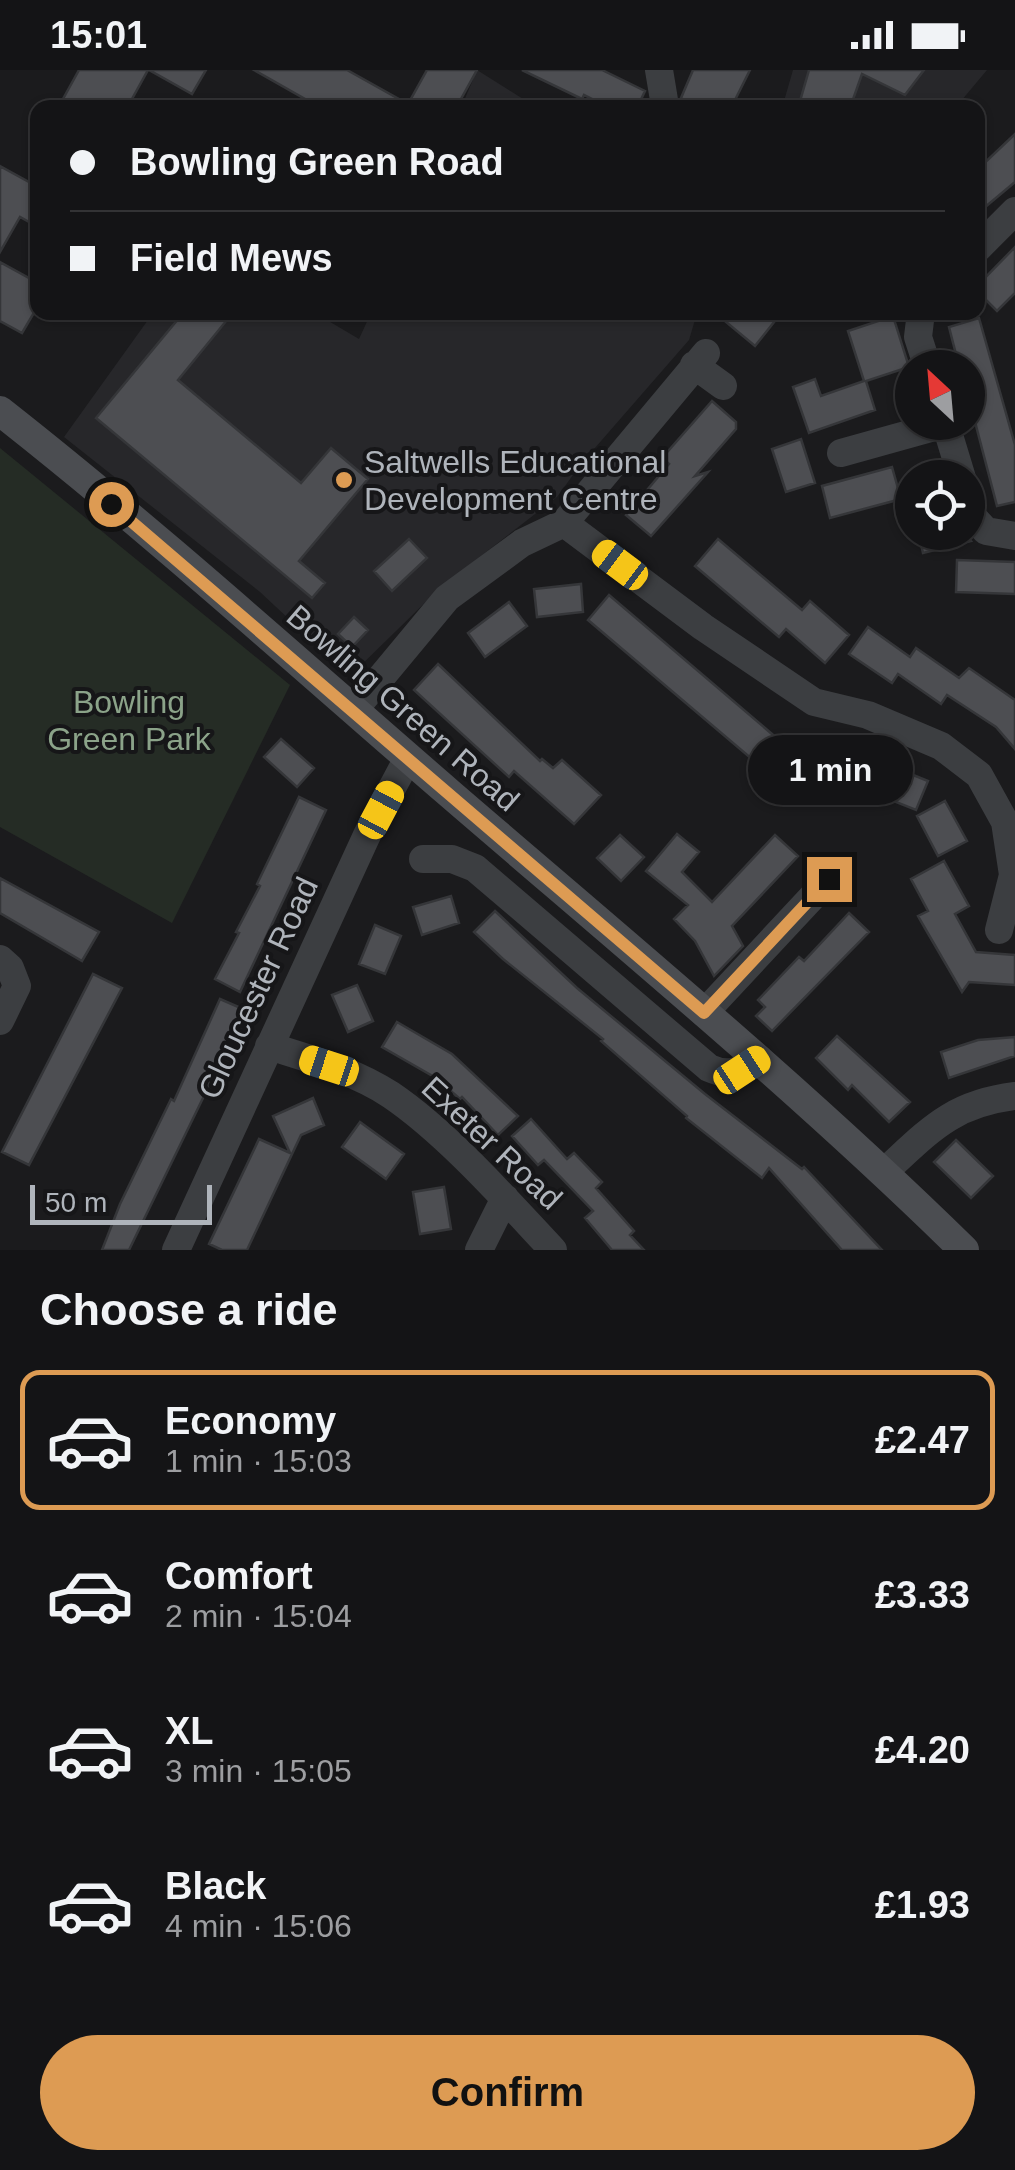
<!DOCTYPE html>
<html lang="en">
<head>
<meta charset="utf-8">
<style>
	:root { --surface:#141416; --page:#212123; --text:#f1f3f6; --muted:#9d9ea1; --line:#333335; --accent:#dd9b53 }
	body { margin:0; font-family:Arial,sans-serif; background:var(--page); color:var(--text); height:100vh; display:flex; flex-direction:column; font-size:38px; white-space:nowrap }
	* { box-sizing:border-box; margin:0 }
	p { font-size:32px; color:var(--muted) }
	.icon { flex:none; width:55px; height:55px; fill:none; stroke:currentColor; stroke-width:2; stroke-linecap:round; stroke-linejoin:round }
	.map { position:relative; height:1180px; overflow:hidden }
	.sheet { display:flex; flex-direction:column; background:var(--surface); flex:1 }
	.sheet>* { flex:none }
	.guide { position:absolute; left:30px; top:30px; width:955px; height:220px; border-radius:20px; box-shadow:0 2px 8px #0004,0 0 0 2px var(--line); display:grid; align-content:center; height:220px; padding:0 40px; background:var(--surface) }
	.needle { width:65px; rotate:334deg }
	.controls { position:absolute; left:895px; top:280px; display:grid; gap:20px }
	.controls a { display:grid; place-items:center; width:90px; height:90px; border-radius:50%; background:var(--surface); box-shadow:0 2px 8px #0004,0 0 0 2px var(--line); font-size:50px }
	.scale { position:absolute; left:30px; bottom:25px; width:182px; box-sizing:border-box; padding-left:10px; border:5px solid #afb4bb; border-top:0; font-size:28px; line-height:35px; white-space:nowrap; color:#afb4bb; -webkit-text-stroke:8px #161618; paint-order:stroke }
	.end { position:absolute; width:45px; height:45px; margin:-22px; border:12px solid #dd9b53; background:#111; box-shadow:0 0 0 5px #111 }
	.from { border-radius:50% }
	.bubble { position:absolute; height:70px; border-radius:35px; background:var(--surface); box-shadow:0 2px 8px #0004,0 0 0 2px var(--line); font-size:32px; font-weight:600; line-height:70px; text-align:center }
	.car { position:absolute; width:30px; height:60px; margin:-30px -15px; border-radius:12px; box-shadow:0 0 8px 2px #0007; background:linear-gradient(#f5c518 24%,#345 0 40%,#f5c518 0 76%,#345 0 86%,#f5c518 0) }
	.guide b { display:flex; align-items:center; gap:35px; height:95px; font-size:38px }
	.guide b+b { border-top:2px solid var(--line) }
	.guide i { width:25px; height:25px; background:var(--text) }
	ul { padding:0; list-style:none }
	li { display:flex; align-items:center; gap:30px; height:140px; margin:0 20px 15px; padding:0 20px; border:5px solid transparent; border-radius:20px }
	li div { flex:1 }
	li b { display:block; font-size:38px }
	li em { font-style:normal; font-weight:600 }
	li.selected { border-color:var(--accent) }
	li>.icon { width:90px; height:90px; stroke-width:1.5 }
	h2 { padding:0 40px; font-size:45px; line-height:120px }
	.button { display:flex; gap:20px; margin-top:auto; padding:20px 40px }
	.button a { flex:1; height:115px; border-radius:60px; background:var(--accent); color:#111; font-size:40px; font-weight:600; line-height:115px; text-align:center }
	.status { display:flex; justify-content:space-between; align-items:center; height:70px; padding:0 50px; background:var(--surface); direction:ltr }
	.status svg { height:28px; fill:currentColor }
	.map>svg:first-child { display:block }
</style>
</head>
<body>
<div class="status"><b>15:01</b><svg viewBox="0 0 49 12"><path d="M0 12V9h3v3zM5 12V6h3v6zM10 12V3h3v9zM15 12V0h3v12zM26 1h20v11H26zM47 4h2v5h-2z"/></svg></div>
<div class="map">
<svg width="1015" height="1180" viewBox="0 0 1015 1180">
	<rect width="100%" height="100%" fill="#1b1b1d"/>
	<path fill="#27272a" d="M 477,0 L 536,37 L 461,38 Z
		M 793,0 L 987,0 L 956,37 L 782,38 Z
		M 153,243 L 315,243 L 359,269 L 371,243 L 697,243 L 689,270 L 581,394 L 557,427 L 441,517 L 350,606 L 260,522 L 64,367 Z"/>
	<path fill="#252c25" d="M 0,378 L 290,615 L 172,853 L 0,757 Z"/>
	<path fill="#4d4e52" stroke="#353639" stroke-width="2.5" d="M 79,0 L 148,0 L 127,38 L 58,38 Z
		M 149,0 L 206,0 L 192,24 Z
		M 254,0 L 347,0 L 408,34 L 427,0 L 477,0 L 456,38 L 321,38 Z
		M 522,0 L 602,0 L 645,21 L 637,38 L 610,38 L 584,25 L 582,29 Z
		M 693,0 L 750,0 L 731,38 L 701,38 L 681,28 Z
		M 809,0 L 924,0 L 905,25 L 862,4 L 850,38 L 798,38 Z
		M 1015,64 L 1015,112 L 978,143 L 978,99 Z
		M 0,96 L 38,117 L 38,157 L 20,147 L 0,182 Z
		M 1015,177 L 1015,223 L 997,241 L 978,222 L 978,215 Z
		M 0,192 L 38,213 L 38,236 L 22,263 L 0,251 Z
		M 184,242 L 218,242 L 227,250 L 178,310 L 301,413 L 331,378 L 368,409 L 299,491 L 325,513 L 312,528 L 96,348 Z
		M 714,242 L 782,242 L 755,276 Z
		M 893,246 L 909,297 L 866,311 L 875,340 L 809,363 L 793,317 L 815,309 L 821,326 L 864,311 L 848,261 Z
		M 979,248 L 1015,375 L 1015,432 L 997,436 L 968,325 L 968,294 L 959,296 L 949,257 Z
		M 712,331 L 736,352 L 736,359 L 695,406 L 708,402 L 651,466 L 626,445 L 669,394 L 662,388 Z
		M 801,369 L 815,413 L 786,422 L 772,379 Z
		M 892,397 L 901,429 L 830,448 L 822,416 Z
		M 918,462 L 964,462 L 971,471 L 923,483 Z
		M 409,469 L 427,488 L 392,521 L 374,501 Z
		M 718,469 L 802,540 L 810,531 L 849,565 L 825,593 L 786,559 L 779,567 L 695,496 Z
		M 957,490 L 1015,492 L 1015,524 L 956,522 Z
		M 581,514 L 583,542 L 537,547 L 534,519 Z
		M 609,525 L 813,699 L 792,723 L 588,550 Z
		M 509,532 L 527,556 L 485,587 L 468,563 Z
		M 354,547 L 368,560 L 352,577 L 338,564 Z
		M 868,557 L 910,587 L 916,578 L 959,608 L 969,598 L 1015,630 L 1015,679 L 996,657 L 947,625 L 941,634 L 898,604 L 892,613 L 849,584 Z
		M 438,594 L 540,691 L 542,689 L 553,698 L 562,690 L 601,725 L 574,754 L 514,701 L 509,707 L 414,620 Z
		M 281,669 L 314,698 L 297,717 L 264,687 Z
		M 829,681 L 883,703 L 886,694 L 928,711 L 916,740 L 866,720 L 861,730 L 816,712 Z
		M 299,727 L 326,740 L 240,922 L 215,909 L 239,863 L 236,862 L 260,816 L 257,814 Z
		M 945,731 L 967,771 L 938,786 L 917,746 Z
		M 677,764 L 699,782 L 682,802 L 712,832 L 775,765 L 798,786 L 732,856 L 743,876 L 714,906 L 695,871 L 674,849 L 688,835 L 646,801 Z
		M 620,765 L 644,787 L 621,811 L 597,788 Z
		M 944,791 L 969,836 L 955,844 L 976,882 L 1015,885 L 1015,915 L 969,912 L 962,922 L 926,860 L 918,846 L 928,841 L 911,809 Z
		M 0,808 L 99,862 L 82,891 L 0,843 Z
		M 451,826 L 459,853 L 422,865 L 413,837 Z
		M 495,841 L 577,918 L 705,1024 L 802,1099 L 804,1097 L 882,1180 L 842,1180 L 769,1098 L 762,1108 L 686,1048 L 687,1046 L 601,971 L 603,969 L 503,889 L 474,862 Z
		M 849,843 L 869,862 L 772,961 L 756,946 L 765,937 L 758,930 L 799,887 L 804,891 Z
		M 375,855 L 401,866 L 385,904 L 359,894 Z
		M 93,904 L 122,918 L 29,1095 L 2,1082 Z
		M 357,915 L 373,951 L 348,962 L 332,925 Z
		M 220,929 L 243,939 L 204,1026 L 129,1180 L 102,1180 L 120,1134 L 171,1029 L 174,1031 Z
		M 397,952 L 452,984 L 518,1046 L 498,1065 L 462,1027 L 460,1029 L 436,1008 L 382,977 Z
		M 837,966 L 910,1032 L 889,1052 L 852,1015 L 848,1020 L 816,988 Z
		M 1015,967 L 1015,986 L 949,1008 L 941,982 L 978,970 Z
		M 313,1028 L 324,1055 L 301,1065 L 247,1180 L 222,1180 L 209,1174 L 259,1069 L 290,1083 L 273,1046 Z
		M 531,1049 L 567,1089 L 574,1083 L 602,1112 L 596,1118 L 634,1161 L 630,1165 L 644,1180 L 612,1180 L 585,1148 L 593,1141 L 544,1090 L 538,1095 L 512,1066 Z
		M 360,1052 L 404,1084 L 386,1109 L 342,1077 Z
		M 956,1070 L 993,1106 L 971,1128 L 934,1092 Z
		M 444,1117 L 451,1159 L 420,1164 L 413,1122 Z"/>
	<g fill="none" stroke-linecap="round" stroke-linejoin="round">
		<path stroke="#3c3e41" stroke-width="28" d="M 659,0 L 664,30 L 660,38
			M 978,178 L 1015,141
			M 921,242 L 918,267 L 928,298
			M 694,295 L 723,316
			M 945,352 L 962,408
			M 841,383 L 945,354
			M 968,427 L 973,447 L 986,461 L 1015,466
			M 564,453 L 703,557 L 814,632 L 868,645 L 941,676 L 979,705 L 1005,752 L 1013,805 L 999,860
			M 354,640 L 447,528 L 522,473 L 564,453 L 706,283
			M 423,789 L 452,789 L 475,798 L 709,998 C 729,1007 741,1001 759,989
			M 0,889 L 10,898 L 17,916 L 0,951
			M 704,943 L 829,809
			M 269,976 C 310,989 355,1001 391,1025 C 447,1063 507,1131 553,1180
			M 884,1102 C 929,1061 951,1034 1015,1026
			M 176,1180 L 367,765 L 408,688
			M 479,1180 L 505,1128"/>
		<path stroke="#4b4d51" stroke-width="30" d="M 0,341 C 154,462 301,595 449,723 C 623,873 800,1019 964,1180"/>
	</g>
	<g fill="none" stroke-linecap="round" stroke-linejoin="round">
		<path stroke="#dd9b53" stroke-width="12" d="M 111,434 L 704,943 L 829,809"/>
	</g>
	<circle fill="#dd9b53" stroke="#161618" stroke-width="4" cx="344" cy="410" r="10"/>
	<g text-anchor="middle" stroke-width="8" stroke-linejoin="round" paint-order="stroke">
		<g font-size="32" fill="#afb4bb" stroke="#161618" text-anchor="start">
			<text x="364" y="403">Saltwells Educational<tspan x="364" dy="37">Development Centre</tspan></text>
		</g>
		<g font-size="32" fill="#8ba389" stroke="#161618">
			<text x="129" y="643">Bowling<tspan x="129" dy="37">Green Park</tspan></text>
		</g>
		<g font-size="32" fill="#afb4bb" stroke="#161618">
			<text transform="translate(403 638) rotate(41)" y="11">Bowling Green Road</text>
			<text transform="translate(258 918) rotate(-65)" y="11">Gloucester Road</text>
			<text transform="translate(492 1073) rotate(43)" y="11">Exeter Road</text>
		</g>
	</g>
</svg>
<div class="controls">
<a><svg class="needle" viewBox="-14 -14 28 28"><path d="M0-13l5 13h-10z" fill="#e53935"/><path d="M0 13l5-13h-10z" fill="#9d9ea1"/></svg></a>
<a><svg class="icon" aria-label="locate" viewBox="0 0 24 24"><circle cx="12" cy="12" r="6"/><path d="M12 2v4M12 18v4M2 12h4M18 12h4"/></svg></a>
</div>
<div class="scale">50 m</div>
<i class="end from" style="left:111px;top:434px"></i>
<i class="end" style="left:829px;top:809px"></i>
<div class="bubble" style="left:748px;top:665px;width:165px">1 min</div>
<i class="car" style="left:620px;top:495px;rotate:307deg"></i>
<i class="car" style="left:381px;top:740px;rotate:28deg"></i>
<i class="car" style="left:329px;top:996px;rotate:288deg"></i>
<i class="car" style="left:742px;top:1000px;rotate:57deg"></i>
<div class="guide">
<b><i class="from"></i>Bowling Green Road</b>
<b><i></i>Field Mews</b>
</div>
</div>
<section class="sheet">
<h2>Choose a ride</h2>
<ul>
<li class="selected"><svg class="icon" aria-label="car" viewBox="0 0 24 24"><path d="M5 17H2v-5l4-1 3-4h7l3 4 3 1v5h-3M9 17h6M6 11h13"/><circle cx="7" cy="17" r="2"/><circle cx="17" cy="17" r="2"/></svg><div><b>Economy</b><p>1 min · 15:03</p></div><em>£2.47</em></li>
<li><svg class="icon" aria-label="car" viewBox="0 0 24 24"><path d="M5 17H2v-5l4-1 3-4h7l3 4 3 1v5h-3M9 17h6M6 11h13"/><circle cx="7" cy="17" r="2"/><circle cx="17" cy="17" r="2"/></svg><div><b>Comfort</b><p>2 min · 15:04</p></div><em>£3.33</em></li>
<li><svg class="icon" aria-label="car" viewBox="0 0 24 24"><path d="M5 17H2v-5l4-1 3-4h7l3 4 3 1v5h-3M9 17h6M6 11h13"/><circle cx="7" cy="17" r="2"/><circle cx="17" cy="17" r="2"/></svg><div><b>XL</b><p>3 min · 15:05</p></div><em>£4.20</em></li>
<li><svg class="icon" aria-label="car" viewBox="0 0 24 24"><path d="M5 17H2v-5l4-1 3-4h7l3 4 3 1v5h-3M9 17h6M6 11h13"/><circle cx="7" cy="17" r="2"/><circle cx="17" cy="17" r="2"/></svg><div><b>Black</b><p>4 min · 15:06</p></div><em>£1.93</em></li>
</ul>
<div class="button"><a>Confirm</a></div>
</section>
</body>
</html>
